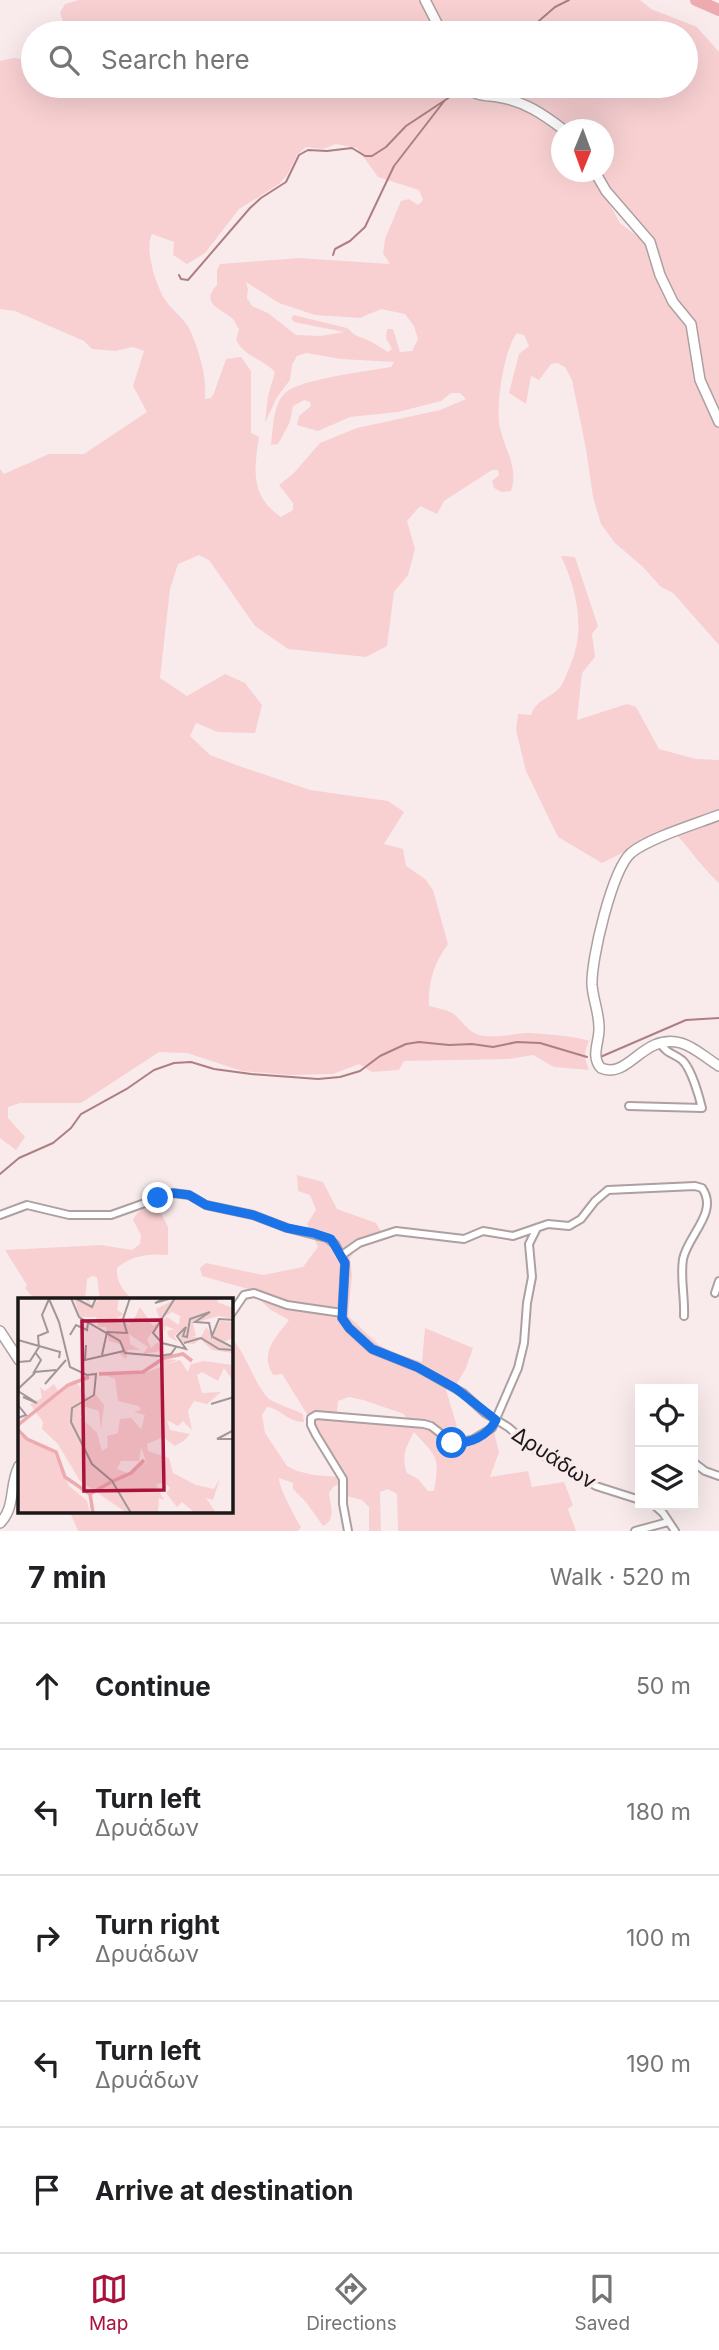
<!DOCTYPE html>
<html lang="en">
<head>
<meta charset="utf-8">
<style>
  :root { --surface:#fff; --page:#f2f2f2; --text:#202124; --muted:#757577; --line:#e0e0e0; --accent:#a9133b }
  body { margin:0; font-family:Inter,sans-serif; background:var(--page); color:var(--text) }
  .controls { position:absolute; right:21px; bottom:21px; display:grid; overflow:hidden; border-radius:0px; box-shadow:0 7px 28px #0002 }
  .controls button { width:63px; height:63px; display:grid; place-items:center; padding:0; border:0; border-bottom:2px solid var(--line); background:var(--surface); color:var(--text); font:35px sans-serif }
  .compass { position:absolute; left:551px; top:119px; width:63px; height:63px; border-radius:50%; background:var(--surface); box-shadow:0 7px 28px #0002; rotate:181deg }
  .stop { position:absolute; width:21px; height:21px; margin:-16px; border:5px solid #1a73e8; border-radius:50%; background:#fff }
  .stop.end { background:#1a73e8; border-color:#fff; box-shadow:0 2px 7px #0008 }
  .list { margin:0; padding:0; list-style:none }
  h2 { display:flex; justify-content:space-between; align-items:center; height:91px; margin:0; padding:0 28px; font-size:30px }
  h2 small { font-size:23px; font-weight:400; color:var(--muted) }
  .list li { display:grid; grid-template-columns:46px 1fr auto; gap:21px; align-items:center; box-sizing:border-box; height:126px; padding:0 28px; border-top:2px solid var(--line) }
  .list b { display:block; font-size:26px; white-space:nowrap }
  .list p { margin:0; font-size:23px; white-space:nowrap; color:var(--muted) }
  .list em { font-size:23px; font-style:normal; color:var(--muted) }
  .icon { flex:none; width:38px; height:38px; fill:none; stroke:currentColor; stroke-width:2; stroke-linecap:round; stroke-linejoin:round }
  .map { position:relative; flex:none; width:719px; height:1531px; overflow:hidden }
  .search { position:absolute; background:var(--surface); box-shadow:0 7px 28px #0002; left:21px; right:21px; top:21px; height:77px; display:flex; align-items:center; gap:18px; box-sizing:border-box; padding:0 24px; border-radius:38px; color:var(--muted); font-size:26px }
  .sheet { height:721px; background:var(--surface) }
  nav { display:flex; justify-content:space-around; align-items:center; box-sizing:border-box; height:98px; border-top:2px solid var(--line); background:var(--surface); font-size:19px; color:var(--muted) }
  nav a { display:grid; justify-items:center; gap:4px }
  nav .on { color:var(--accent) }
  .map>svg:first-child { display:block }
  .green { fill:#f8d0d2; fill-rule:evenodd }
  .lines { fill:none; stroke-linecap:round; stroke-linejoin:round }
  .stream { stroke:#ae7e82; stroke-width:2 }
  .river { stroke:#edaaaf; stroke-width:12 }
  .street-casing { stroke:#ada0a1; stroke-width:10 }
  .secondary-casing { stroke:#ada0a1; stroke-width:12 }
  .street { stroke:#fff; stroke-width:6 }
  .secondary { stroke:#fff; stroke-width:9 }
  .route { stroke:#1a73e8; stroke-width:9 }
  .labels { text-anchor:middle; stroke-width:7; stroke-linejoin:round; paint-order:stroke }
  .street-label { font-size:21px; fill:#1c1818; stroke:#f9ebec }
  .inset-river { fill:none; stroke:#edaaaf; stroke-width:3.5 }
  .inset-road { fill:none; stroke:#a19797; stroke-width:2 }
  .view { fill:#a9133b; fill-opacity:0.15; stroke:#a9133b; stroke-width:3.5 }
  .inset-edge { fill:none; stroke:#1c1818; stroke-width:3.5 }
</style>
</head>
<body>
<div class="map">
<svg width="719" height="1531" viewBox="0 0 719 1531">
  <rect width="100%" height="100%" fill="#f9ebec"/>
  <!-- green -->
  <path class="green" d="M79,0h561l11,9 46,18 22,25v593l-46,-52 -12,-6 -18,-20 -28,-24 -14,-19 -8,-27 -7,-48 -14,-69 -7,-13 -8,-4 -6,1 -12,16 -8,-4 -5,28 -17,-11 10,-39 10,-8 -5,-11 -7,-2c-13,16 -22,74 -17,95 5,22 19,40 11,63l-9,1 -8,-4 -2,-7 7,-6 -1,-5h-6l-48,31 -7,13 -17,-8 -13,15 8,28 -7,26 -14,17 -7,54 -21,11 -78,-8 -33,-23 -46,-66 -10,-5 -21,9 -8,25 -10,89 27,18 38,-22 20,9 17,22 -7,28 -37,-1 -22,-9 -6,13 20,19 29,11 71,24 78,11 16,11 -20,32 19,5 3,17 19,13 8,11 15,54c-14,19 -20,38 -19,62 7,2 21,4 26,9 11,10 14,19 30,21 15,2 30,-3 44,-3 17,1 46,3 60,8 -5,10 -5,18 0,29l-35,-3 -21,-12 -24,4 -105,2 -5,9 -27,2 -13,-8 -26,10 -44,1 -47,-4 -55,-18 -28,-1 -78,51h-61l-12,4v11l17,19 -9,13 -16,-12v-669l4,5 45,-20h35l63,-42 -14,-26 11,-35 -11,-4 -18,4 -23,-2 -8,-8 -69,-30 -15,-2v-248l14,-3 19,2v26h653v-53h-619l-7,-20 5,-9zM463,86l55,11 51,32 35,1v42h-4l9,18 44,49 -4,9 -8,-9 -21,-16 -28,-51h-30l-1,-40c-16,-11 -34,-25 -53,-31 -16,-4 -35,-1 -45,-15zM336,144l21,4 21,29 41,13 4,10 -5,5 -9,-6 -8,2 -16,38 -2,14 7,11 -91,-6 -79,6 -3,6v15c-18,19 5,24 16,34 1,1 5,9 6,10l-3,11c9,17 25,18 39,32l-7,24 -3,27 12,-26 13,-17 2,-15 5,-9 9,-3 35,6 53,3 -3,5c-23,4 -91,12 -106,26 -12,11 -12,36 -14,52l7,-1 12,-22 3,-16 11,-6 6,2 1,4 -12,10 -2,9 21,6 32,-14 48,-5 43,-11 10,-8h9l6,6 -26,11 -83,18 -37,15 -27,31 -14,11 14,18v7l-12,7c-31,-21 -27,-47 -22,-80l-8,-4v-62l-10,-14 -15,2 -12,34 -3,5 -6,1c2,-23 -6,-48 -15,-69 -5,-11 -17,-19 -24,-29 -10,-14 -22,-53 -14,-67l22,8 -1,13 14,9 18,-11 34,-44 40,-25 8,-9 10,-20 9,-8 17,2zM246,282l33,21 36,12 45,3 21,-9 24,5 9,12 4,13 -6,12 -12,1 -7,-23h-6l-1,9 6,11 -4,3 -18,-11 -15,-6 -8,-7 -53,-13 -3,3 3,4 50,10 -24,4 -24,-1 -28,-22 -16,-7 -5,-8 1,-9z
    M561,556l14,1 23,69 -6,8 3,23 -13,16 -5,47 50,-16 9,3 23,42 37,10 23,1v123c-18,-16 -30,-36 -47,-53l-32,10 -14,11 -24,12 -44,-26 -32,-66 -10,-41 2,-16 13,1c7,-18 20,-16 30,-29 4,-6 6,-14 9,-20 16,-36 7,-76 -9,-110z
    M297,1175l26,7 14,27 39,14 6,10 -6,7 -22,12 -4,6 2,17 -4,41 31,29 13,7 30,10 3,-34 48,20 -7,20 -10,17 -11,1 17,58 32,-12 5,20 -9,25 38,-6 4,16 32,-5 9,23 -5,4 8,22h-178l-1,-37 -9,-5 -8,3 1,39h-12v-24l-7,-7 -15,-4c-2,-29 -26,-47 -33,-75l4,-3 90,4 -4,-8 -41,-14 -14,-3 -11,4 -1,11 -30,2 -25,-40 -9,1c-14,-23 3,-38 16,-55l-18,-10 -23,-21 -46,-13 -2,-8 6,-5 57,12 40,-8 15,-20 -11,-23 9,-14 -6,-15 -12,-4zM414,1432c23,26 26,23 20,59h-6l-10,-12 -11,-6c-6,-17 -1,-26 7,-41z
    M157,1205l11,22v28c-18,-2 -38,1 -51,13 -1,14 6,23 16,32h-33l-3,-23 -5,-1 -5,3 -2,21h-50l-10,-12 2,-3 -22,-35 96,-5 31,5 8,-6 1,-9 -8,-15c6,-12 12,-14 24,-15z
    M231,1338c14,12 23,46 37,60 6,5 27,12 35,16l1,8c-17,0 -24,-14 -37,-15l-5,8 3,18 22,33 10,5 17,4 25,2 3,6 -8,3 -5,7c1,12 8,27 -6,33l-17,-24 -13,-13v-6l-14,-5c0,10 16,39 22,49l-3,4h-220l-8,-19h161z"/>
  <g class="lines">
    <!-- stream -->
    <path class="stream" d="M525,33l30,-26 14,-7
      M333,255l2,-6 15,-8 15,-14 29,-61 51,-66
      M179,275l2,4 7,1 62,-72 11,-10 25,-16 13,-27 9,-5 19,1 25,-3 13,8h7l14,-9 20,-21 56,-37
      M598,1058l88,-38 33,-2
      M0,1174l19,-16 34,-15 18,-15 10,-14 47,-26 26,-18 20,-7 17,-1 23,7 37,5 67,5 22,-2 20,-6 20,-15 26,-12 13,-2 30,3 23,-1 21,3 24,-5 23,1 47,14"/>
    <!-- river -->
    <path class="river" d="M696,0l23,10"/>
    <!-- street casing -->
    <g class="street-casing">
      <path id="street" d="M629,1106l73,2c-3,-12 -11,-40 -20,-48 -9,-7 -15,-6 -22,-17
        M0,1215l27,-10 42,10h42l62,-22 16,2 17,10 47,10 34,13 40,10 8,6 10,19 -3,55 7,10 23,21 45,18 46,26 22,20 23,14 31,26 57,33 44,14
        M342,1255l17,-12 37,-12 68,8 19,-8 30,5 35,-12 21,2 12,-7 14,-18 13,-11 87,-4 7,2c17,24 -14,47 -19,71 -3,19 2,38 1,57
        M715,1293l4,-12
        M231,1314l13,-19 10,-2 33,12 55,8
        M693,1462l12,9 14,5
        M654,1505l9,8 12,18
        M348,1531l-5,-27v-25l-27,-44 -5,-10v-7l5,-3 108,9 7,2 22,17 19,-3 20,-12 26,-60 6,-25 3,-40 5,-26 -3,-33 8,-16
        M635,1531l33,-9"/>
    </g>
    <!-- secondary casing -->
    <g class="secondary-casing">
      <path id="secondary" d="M425,0l17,33
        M467,86c8,11 19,9 31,11 26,4 45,17 66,33
        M595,172l11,19 44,51 10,33 13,27 18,22 9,56 19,42
        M719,815c-23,9 -70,23 -88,38 -19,17 -40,106 -39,132 1,14 7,28 7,42 1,14 -9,29 2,41 28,12 41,-35 80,-25 14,4 26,16 38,23
        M0,1331l19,29
        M0,1523c16,-16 9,-38 19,-57"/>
    </g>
    <!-- street -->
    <use href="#street" class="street"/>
    <!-- secondary -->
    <use href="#secondary" class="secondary"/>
  </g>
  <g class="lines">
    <!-- route -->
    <path class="route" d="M158,1198l15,-5 16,2 17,10 47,10 34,13 26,5 18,6 14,24 -3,55 7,10 23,21 45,18 38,21 41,32c-8,16 -26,24 -44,23"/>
  </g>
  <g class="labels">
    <!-- street labels -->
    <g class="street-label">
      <text transform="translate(554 1458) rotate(33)" y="7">Δρυάδων</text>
    </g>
  </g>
  <!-- overview -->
  <g transform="translate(18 1298)">
    <rect width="215" height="215" fill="#f9ebec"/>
    <path d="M56,0l15,5 -6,-5h5l4,9 6,-7 21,-2 -2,12 7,4 -7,4 1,7 2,-8 1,7 4,-3 5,5 -2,-5 6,-2 6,-12 13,19 7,-4 -13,17 4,9 7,-6 3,9 -18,3 5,-7 -19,-13 1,10 10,6h-12l-2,9 -6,-5 3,-9 -14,-4 -3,-14h-7l-3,-10h-16zM159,0h42l-2,4 16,6v11l-14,-3 -26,7 3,13 -5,1h10l5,-10 7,9 7,-15 13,1v16l-12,5 12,6v4l-21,-3 -12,-11 -6,5 -11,-1 -6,-10 -3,3 4,6 -9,-5 -2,-6 7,-2 -9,-3v6l-4,-11 6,-4 12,8 1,-9 -8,-4 -12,7 -4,-10zM146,61l13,1 -12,5 15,-5 8,12 3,-8 13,-3 29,4v16l-9,-13 -6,13 -16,-9 -5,3 5,18 19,-1 -14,12 -13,-3 -6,10 4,19 -9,-9 -5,5 -11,-6 3,10 20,4 -5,6 -10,6 -12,-9 -16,7 1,7 21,7 4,15 23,12 18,4 6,-11 -7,22 -7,-2 10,15h-21l-13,-11 -5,5 -11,-14 4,-5 -5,-5 -9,1 8,16 -5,-2 -1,15h-31l-47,-32 -22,-37 -16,-15 1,-7 -13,-18 12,-6 -2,-11 5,4 9,-7 4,7 17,-11 13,19 8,-4 8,10 -3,24 -2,-18 -13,-4 -8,3h6l-4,7 17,16 5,18 6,-4 -1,-11 11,-3 2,-14 11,-1 10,11 4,-14 -11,-3 7,-2 -2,-4 -21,-5 -3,-22 -18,-7 48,1 16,-6zM123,149l6,17 -4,-3 -13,13 -13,-5 4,-8h18zM0,137l34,14 17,37 18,15 3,12h-72z" fill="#f8d0d2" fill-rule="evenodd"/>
    <path class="inset-river" d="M81,76l44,-2 21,-14 19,-4 9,7M0,127l50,-40 21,-8M0,132l9,9 29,13 9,25 25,17 3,19M95,183l18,-8 13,-13M72,196l21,-12"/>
    <path class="inset-road" d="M53,0l8,19 41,24 5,12 34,3 12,-2 5,-7M57,0l17,9 4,-9M146,0l-9,5 17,-5M157,0l-22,35 9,10 24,6 -9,-13 9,-9 -3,9 4,1 3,-18 20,-7 -15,10 14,1 3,13 7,-17 15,1M41,24l11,45 17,8 9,-1 -2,21 -22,13 -1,14 21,42 20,17 19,32M52,37l6,-10 11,5 1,-7M195,39l21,11M0,42l42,12 -1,6M166,45l17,-5 18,11 15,1M68,47l-1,15 39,-9M17,54l6,8 -7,12 22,-2M84,57l5,-23 20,1 -4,-14 7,-21M0,64l12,-1 9,-14 -1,-11 10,-4 -6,-17 7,-16 10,23M0,65v24M27,86l21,-24M0,91l17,-16M0,93l19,12 -14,-6M193,106l23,-7M0,107l8,10 -8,3M216,132l-17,9h17"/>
    <path class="view" d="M143,22l3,170 -80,1 -2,-170z"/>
    <rect width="215" height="215" class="inset-edge"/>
  </g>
</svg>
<div class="controls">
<button><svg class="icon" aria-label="locate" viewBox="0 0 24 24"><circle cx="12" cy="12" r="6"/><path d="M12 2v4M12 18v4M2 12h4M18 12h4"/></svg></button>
<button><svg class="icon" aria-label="layers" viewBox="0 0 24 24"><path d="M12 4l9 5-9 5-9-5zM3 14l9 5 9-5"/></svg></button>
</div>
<svg class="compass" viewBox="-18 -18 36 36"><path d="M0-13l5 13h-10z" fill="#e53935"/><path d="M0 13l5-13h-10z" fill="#757577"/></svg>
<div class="stop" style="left:452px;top:1443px"></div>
<div class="stop end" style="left:158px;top:1198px"></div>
<div class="search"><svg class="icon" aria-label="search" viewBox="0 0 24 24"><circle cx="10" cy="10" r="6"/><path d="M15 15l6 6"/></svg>Search here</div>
</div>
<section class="sheet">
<h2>7 min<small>Walk · 520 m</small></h2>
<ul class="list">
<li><svg class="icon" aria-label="ahead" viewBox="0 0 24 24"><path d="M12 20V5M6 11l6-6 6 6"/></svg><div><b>Continue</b></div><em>50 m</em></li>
<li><svg class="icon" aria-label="left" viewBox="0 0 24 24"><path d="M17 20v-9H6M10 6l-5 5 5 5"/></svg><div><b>Turn left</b><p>Δρυάδων</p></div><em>180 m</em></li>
<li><svg class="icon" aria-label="right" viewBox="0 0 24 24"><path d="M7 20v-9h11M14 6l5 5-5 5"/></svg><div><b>Turn right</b><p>Δρυάδων</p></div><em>100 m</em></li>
<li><svg class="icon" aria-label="left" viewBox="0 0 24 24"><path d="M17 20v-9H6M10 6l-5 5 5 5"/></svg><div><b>Turn left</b><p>Δρυάδων</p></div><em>190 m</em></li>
<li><svg class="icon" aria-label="arrive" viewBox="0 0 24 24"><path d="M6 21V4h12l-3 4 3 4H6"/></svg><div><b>Arrive at destination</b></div></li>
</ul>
</section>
<nav>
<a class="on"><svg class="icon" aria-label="map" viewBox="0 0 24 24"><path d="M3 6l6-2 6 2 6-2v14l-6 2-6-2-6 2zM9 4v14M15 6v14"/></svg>Map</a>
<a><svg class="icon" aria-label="directions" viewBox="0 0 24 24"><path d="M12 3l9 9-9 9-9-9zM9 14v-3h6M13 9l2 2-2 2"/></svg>Directions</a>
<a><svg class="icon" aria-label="saved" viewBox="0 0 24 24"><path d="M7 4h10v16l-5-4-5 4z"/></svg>Saved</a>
</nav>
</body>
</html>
